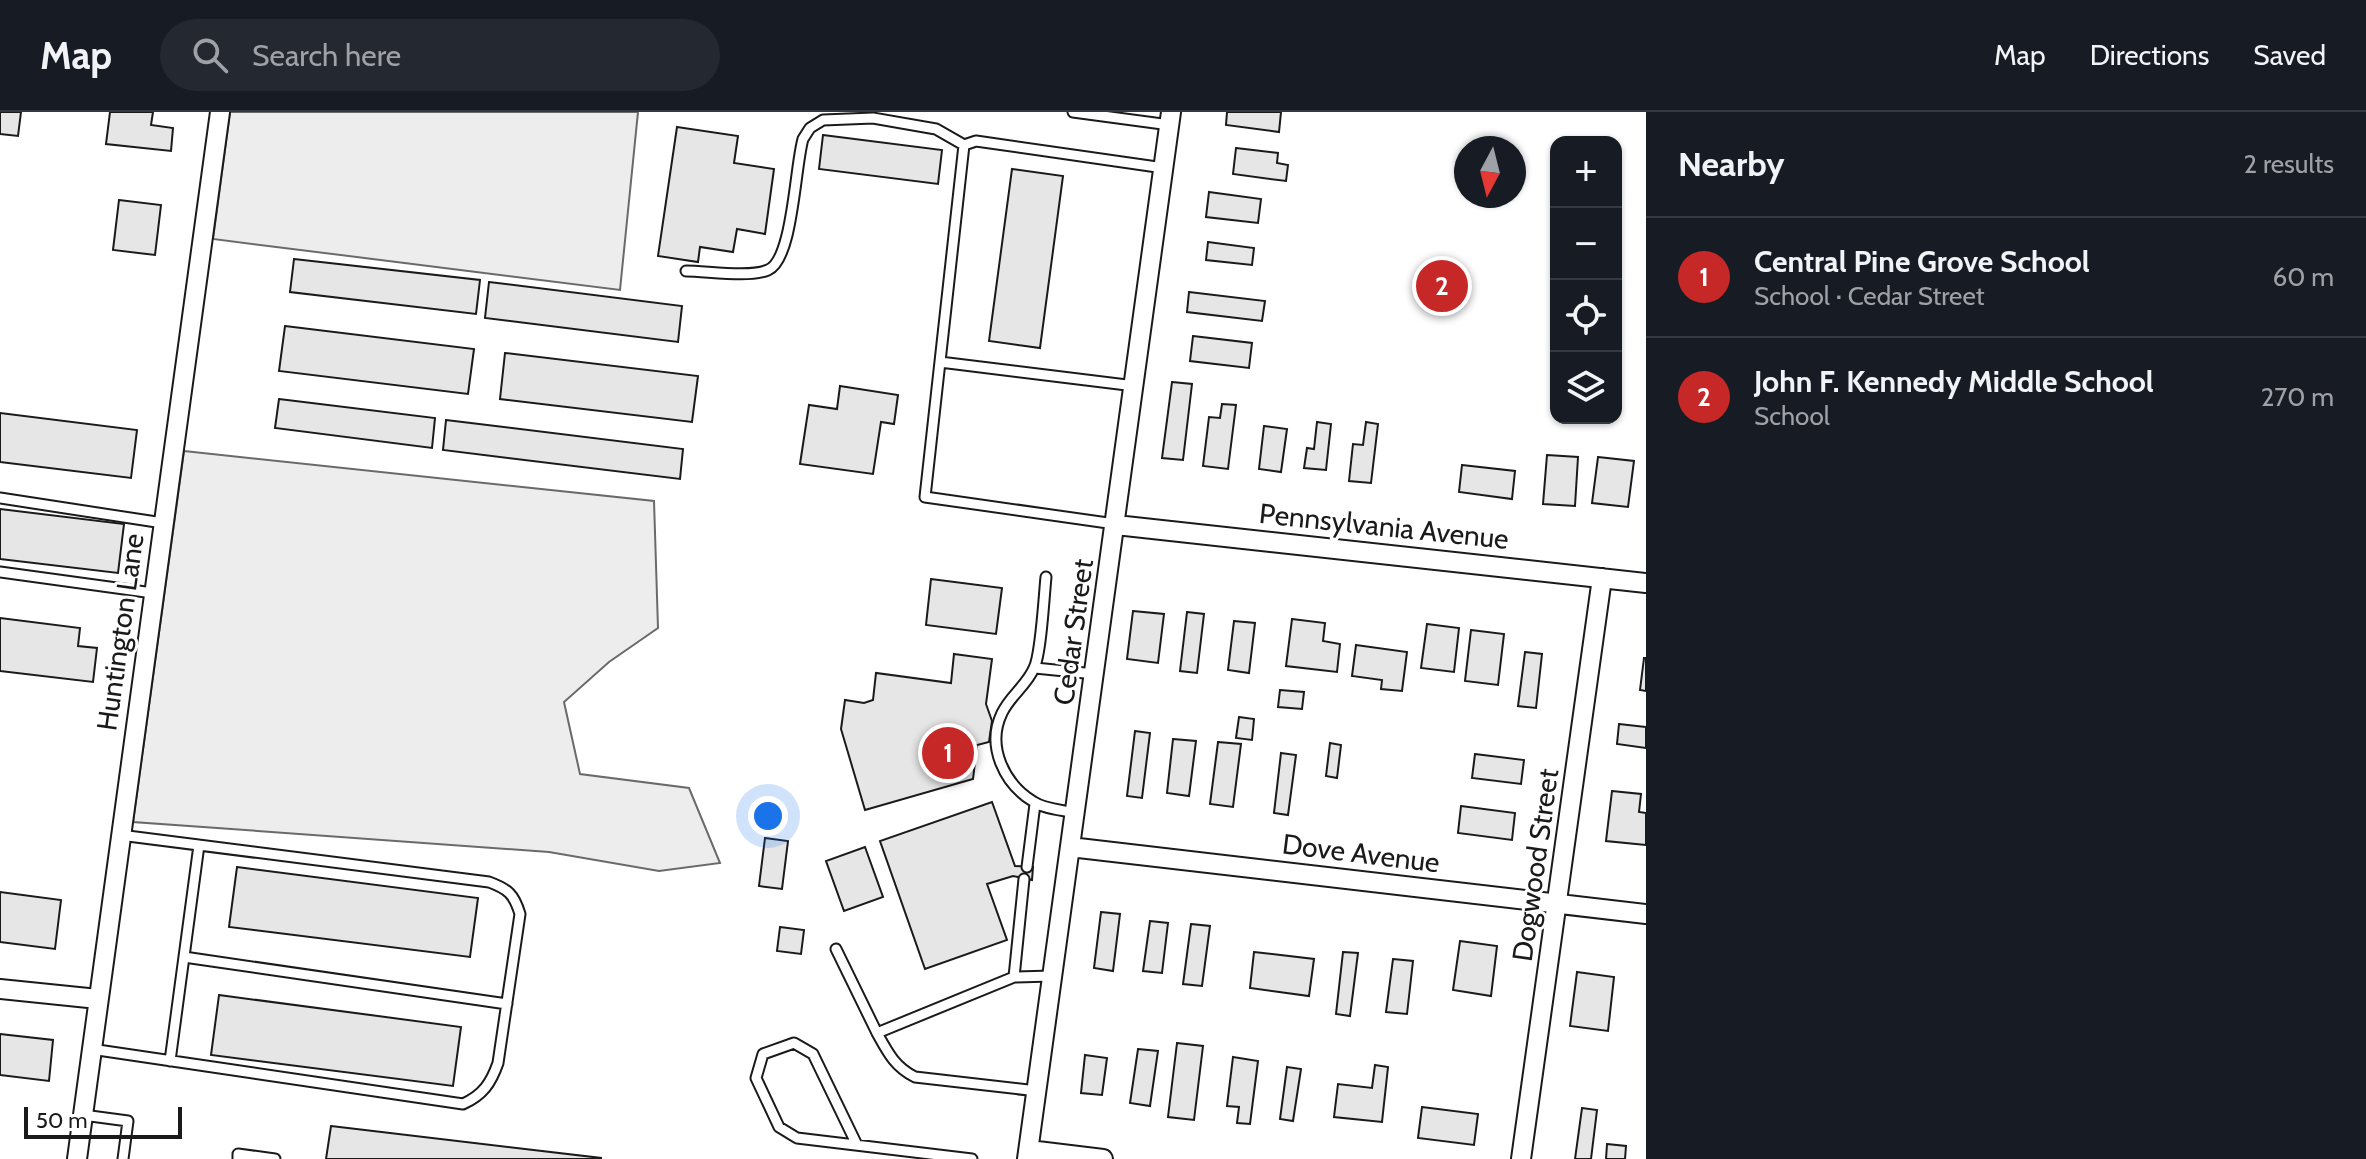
<!DOCTYPE html>
<html lang="en">
<head>
<meta charset="utf-8">
<style>
  :root { --surface:#171b24; --page:#242831; --text:#f1f3f6; --muted:#9ea1a6; --line:#363941; --accent:#c62828 }
  body { margin:0; font-family:Cabin,sans-serif; background:var(--page); color:var(--text) }
  .controls { position:absolute; right:24px; top:24px; display:grid; overflow:hidden; border-radius:16px; box-shadow:0 2px 6px #0004 }
  .controls button { width:72px; height:72px; display:grid; place-items:center; padding:0; border:0; border-bottom:2px solid var(--line); background:var(--surface); color:var(--text); font:40px sans-serif }
  .compass { position:absolute; left:1454px; top:24px; width:72px; height:72px; border-radius:50%; background:var(--surface); box-shadow:0 2px 6px #0004; rotate:187deg }
  .scale { position:absolute; left:24px; bottom:20px; width:158px; box-sizing:border-box; padding-left:8px; border:4px solid #1a1a1a; border-top:0; font-size:22px; line-height:28px; white-space:nowrap; color:#1a1a1a; -webkit-text-stroke:6px #fff; paint-order:stroke }
  .you { position:absolute; left:768px; top:704px; width:28px; height:28px; margin:-20px; border:6px solid #fff; border-radius:50%; background:#1a73e8; box-shadow:0 0 0 12px #1a73e833 }
  .badge { display:grid; place-items:center; width:52px; height:52px; border-radius:50%; background:var(--accent); color:#fff; font-size:26px; font-weight:700 }
  .pin { position:absolute; translate:-50% -50%; border:4px solid #fff; box-shadow:0 2px 8px #0006 }
  .list { margin:0; padding:0; list-style:none }
  h2 { display:flex; justify-content:space-between; align-items:center; height:104px; margin:0; padding:0 32px; font-size:34px }
  h2 small { font-size:26px; font-weight:400; color:var(--muted) }
  .list li { display:grid; grid-template-columns:52px 1fr auto; gap:24px; align-items:center; box-sizing:border-box; height:120px; padding:0 32px; border-top:2px solid var(--line) }
  .list b { display:block; font-size:30px; white-space:nowrap }
  .list p { margin:0; font-size:26px; white-space:nowrap; color:var(--muted) }
  .list em { font-size:26px; font-style:normal; color:var(--muted) }
  .icon { flex:none; width:44px; height:44px; fill:none; stroke:currentColor; stroke-width:2; stroke-linecap:round; stroke-linejoin:round }
  .map { position:relative; flex:none; width:1646px; height:1047px; overflow:hidden }
  header { display:flex; align-items:center; gap:48px; box-sizing:border-box; height:112px; padding:0 40px; background:var(--surface); border-bottom:2px solid var(--line) }
  header strong { font-size:38px }
  nav { display:flex; gap:44px; margin-inline-start:auto; font-size:28px }
  .search { width:560px; height:72px; background:var(--page); display:flex; align-items:center; gap:20px; box-sizing:border-box; padding:0 28px; border-radius:44px; color:var(--muted); font-size:30px }
  main { display:flex }
  aside { flex:1; background:var(--surface) }
  .map>svg:first-child { display:block }
  .built { fill:#ededed; stroke:#6a6a6a; stroke-width:2 }
  .building { fill:#e6e6e6; stroke:#1a1a1a; stroke-width:2 }
  .lines { fill:none; stroke-linecap:round; stroke-linejoin:round }
  .lane-casing { stroke:#1a1a1a; stroke-width:13 }
  .street-casing { stroke:#1a1a1a; stroke-width:22 }
  .lane { stroke:#fff; stroke-width:9 }
  .street { stroke:#fff; stroke-width:18 }
  .labels { text-anchor:middle; stroke-width:6; stroke-linejoin:round; paint-order:stroke }
  .street-label { font-size:28px; fill:#1a1a1a; stroke:#fff }
</style>
</head>
<body>
<header>
<strong>Map</strong>
<div class="search"><svg class="icon" aria-label="search" viewBox="0 0 24 24"><circle cx="10" cy="10" r="6"/><path d="M15 15l6 6"/></svg>Search here</div>
<nav><a>Map</a><a>Directions</a><a>Saved</a></nav>
</header>
<main>
<div class="map">
<svg width="1646" height="1047" viewBox="0 0 1646 1047">
  <rect width="100%" height="100%" fill="#fff"/>
  <!-- built -->
  <path class="built" d="M230,0h408l-18,178 -407,-51z
    M184,339l470,50 4,127 -49,34 -45,40 16,72 109,14 31,75 -61,8 -110,-19 -416,-30z"/>
  <!-- building -->
  <path class="building" d="M0,0h21l-3,24 -18,-2z
    M110,0h43l-2,13 22,3 -2,23 -65,-7z
    M1227,0h54l-2,20 -53,-7z
    M677,15l61,9 -4,27 40,6 -9,65 -28,-5 -4,23 -33,-5 -2,15 -40,-6z
    M823,23l119,15 -4,34 -119,-15z
    M1236,36l42,5 -1,10 11,2 -2,16 -53,-7z
    M1012,57l51,7 -23,172 -51,-7z
    M1209,80l52,7 -3,24 -52,-6z
    M119,88l42,5 -6,50 -42,-5z
    M1208,130l46,6 -2,17 -46,-5z
    M294,147l186,21 -4,34 -186,-22z
    M489,170l193,24 -4,36 -193,-24z
    M1189,180l76,9 -3,20 -75,-9z
    M285,214l189,23 -6,45 -189,-23z
    M1193,224l59,7 -3,25 -59,-7z
    M505,241l193,23 -6,46 -192,-23z
    M1172,270l20,2 -9,76 -21,-2z
    M840,274l58,9 -4,29 -13,-2 -8,52 -73,-10 9,-59 28,4z
    M279,287l156,19 -3,30 -157,-20z
    M1222,292l14,1 -8,64 -25,-3 6,-49 11,1z
    M0,301l137,17 -6,48 -131,-16z
    M446,308l237,29 -3,30 -237,-29z
    M1317,310l14,2 -5,46 -22,-2 3,-20 7,1z
    M1366,310l12,2 -7,59 -22,-2 4,-37 10,1z
    M1264,314l23,3 -6,43 -22,-3z
    M1547,343l31,2 -3,49 -32,-2z
    M1598,345l36,4 -6,46 -36,-4z
    M1462,353l53,6 -3,28 -53,-7z
    M0,397l124,15 -6,49 -118,-14z
    M931,467l71,9 -6,46 -70,-9z
    M1133,499l31,3 -6,49 -31,-4z
    M1187,500l17,2 -7,59 -17,-2z
    M0,506l80,10 -2,18 19,2 -4,34 -93,-11z
    M1292,507l33,4 -2,18 17,3 -3,28 -51,-6z
    M1234,509l21,2 -6,50 -21,-3z
    M1427,512l32,4 -5,44 -33,-4z
    M1471,518l33,4 -6,51 -33,-4z
    M1356,533l51,7 -5,39 -21,-2 1,-9 -30,-4z
    M1525,540l17,2 -6,54 -18,-2z
    M954,542l38,5 -6,45 6,17 -3,21 -12,3 -4,34 -108,31 -24,-81 4,-29 19,3 9,-3 3,-27 75,10z
    M1644,546h2v33l-6,-1z
    M1280,578l24,2 -2,17 -24,-2z
    M1239,605l15,2 -2,21 -16,-2z
    M1619,612l27,3v21l-29,-4z
    M1135,619l15,2 -8,65 -15,-2z
    M1173,627l23,2 -7,55 -22,-3z
    M1218,630l23,2 -8,63 -23,-3z
    M1330,631l11,2 -4,33 -11,-2z
    M1281,641l15,2 -8,60 -14,-2z
    M1475,642l49,6 -3,24 -49,-6z
    M1612,679l29,3 -2,18 7,1v32l-40,-4z
    M992,690l23,64 18,1 -1,13 -19,-4 -26,8 20,56 -82,29 -45,-128z
    M1461,694l54,7 -3,27 -54,-7z
    M765,726l23,3 -6,48 -23,-3z
    M865,735l18,50 -39,14 -18,-50z
    M237,755l241,31 -8,59 -241,-30z
    M0,780l61,8 -6,49 -55,-7z
    M1101,800l19,2 -7,57 -19,-3z
    M1150,809l18,2 -6,50 -19,-2z
    M1191,812l19,2 -8,60 -19,-2z
    M780,815l24,3 -3,24 -24,-3z
    M1460,829l37,5 -6,50 -38,-6z
    M1254,840l60,7 -5,37 -59,-8z
    M1343,840l15,1 -8,63 -14,-2z
    M1393,847l20,2 -6,53 -21,-2z
    M1577,860l37,5 -6,54 -38,-5z
    M219,883l242,32 -8,59 -242,-31z
    M0,922l53,6 -4,41 -49,-6z
    M1177,931l26,3 -9,74 -26,-3z
    M1138,937l20,2 -8,55 -20,-3z
    M1085,943l22,3 -5,37 -21,-2z
    M1233,945l25,4 -8,63 -13,-1 2,-16 -12,-1z
    M1375,953l13,2 -6,55 -48,-5 4,-33 34,4z
    M1287,955l14,2 -8,52 -13,-2z
    M1422,995l56,7 -4,31 -56,-7z
    M1582,996l15,2 -6,49h-16z
    M331,1014l270,32v1h-275z
    M1607,1032l19,2 -1,13h-19z"/>
  <g class="lines">
    <!-- lane casing -->
    <g class="lane-casing">
      <path id="lane" d="M1073,0l97,13
        M686,159c21,0 63,7 82,-1 25,-10 27,-104 35,-131l7,-11 13,-8 50,-2 63,11 28,16
        M940,250l195,24
        M0,386l163,25
        M1115,412l-190,-27 39,-352 12,-4 188,27
        M0,460l153,21
        M1046,465c-2,19 -5,78 -12,91 -7,17 -24,28 -32,45 -16,33 2,71 32,89 10,7 29,8 41,11
        M1035,556l60,6
        M1027,755l8,-63
        M836,837l41,84
        M184,845l323,47
        M1014,865l10,-98
        M91,937l372,55c20,-9 28,-21 35,-41l22,-149c-6,-20 -12,-25 -31,-32l-369,-47
        M170,949l29,-216
        M1037,979l-122,-14c-20,-10 -27,-24 -38,-44l137,-56 38,-1
        M83,1003l45,6 -5,38
        M857,1033l-44,-91 -19,-11 -31,11 -7,24 23,49 18,11 175,21
        M238,1047v-5l37,5"/>
    </g>
    <!-- street casing -->
    <g class="street-casing">
      <path id="street" d="M1116,413l530,58
        M1070,735l576,67
        M0,877l98,10
        M1029,1038l74,9
        M77,1047l143,-1047
        M1027,1047l144,-1047
        M1521,1047l81,-581"/>
    </g>
    <!-- lane -->
    <use href="#lane" class="lane"/>
    <!-- street -->
    <use href="#street" class="street"/>
  </g>
  <g class="labels">
    <!-- street labels -->
    <g class="street-label">
      <text transform="translate(1384 414) rotate(6)" y="10">Pennsylvania Avenue</text>
      <text transform="translate(120 520) rotate(-82)" y="10">Huntington Lane</text>
      <text transform="translate(1073 520) rotate(-82)" y="10">Cedar Street</text>
      <text transform="translate(1361 741) rotate(7)" y="10">Dove Avenue</text>
      <text transform="translate(1535 753) rotate(-82)" y="10">Dogwood Street</text>
    </g>
  </g>
</svg>
<div class="controls">
<button>+</button>
<button>−</button>
<button><svg class="icon" aria-label="locate" viewBox="0 0 24 24"><circle cx="12" cy="12" r="6"/><path d="M12 2v4M12 18v4M2 12h4M18 12h4"/></svg></button>
<button><svg class="icon" aria-label="layers" viewBox="0 0 24 24"><path d="M12 4l9 5-9 5-9-5zM3 14l9 5 9-5"/></svg></button>
</div>
<svg class="compass" viewBox="-18 -18 36 36"><path d="M0-13l5 13h-10z" fill="#e53935"/><path d="M0 13l5-13h-10z" fill="#9ea1a6"/></svg>
<div class="scale">50 m</div>
<div class="you"></div>
<div class="pin badge" style="left:948px;top:641px">1</div>
<div class="pin badge" style="left:1442px;top:174px">2</div>
</div>
<aside>
<h2>Nearby<small>2 results</small></h2>
<ul class="list">
<li><span class="badge">1</span><div><b>Central Pine Grove School</b><p>School · Cedar Street</p></div><em>60 m</em></li>
<li><span class="badge">2</span><div><b>John F. Kennedy Middle School</b><p>School</p></div><em>270 m</em></li>
</ul>
</aside>
</main>
</body>
</html>
